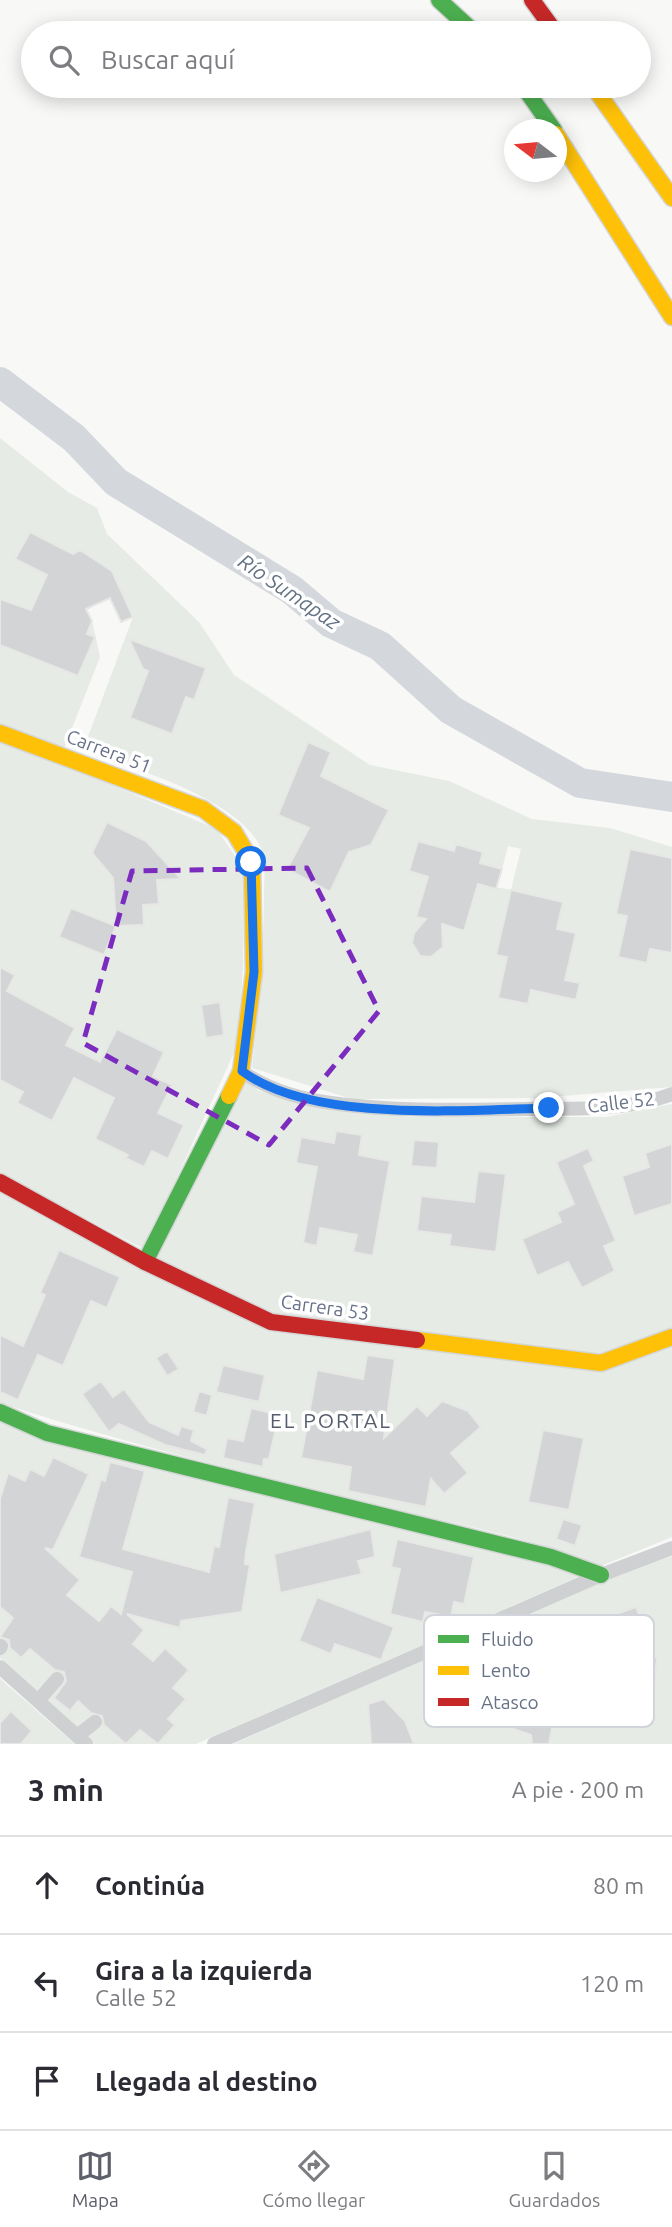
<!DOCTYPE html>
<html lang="es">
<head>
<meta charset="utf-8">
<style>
  :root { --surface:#fff; --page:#f7f7f7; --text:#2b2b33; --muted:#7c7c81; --line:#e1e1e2; --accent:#5d606a }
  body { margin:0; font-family:Ubuntu,sans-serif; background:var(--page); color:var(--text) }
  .compass { position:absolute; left:504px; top:119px; width:63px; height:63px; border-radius:50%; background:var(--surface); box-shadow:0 4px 18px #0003; rotate:286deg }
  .stop { position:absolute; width:21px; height:21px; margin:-16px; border:5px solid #1a73e8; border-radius:50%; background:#fff }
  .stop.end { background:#1a73e8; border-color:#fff; box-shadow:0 2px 7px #0008 }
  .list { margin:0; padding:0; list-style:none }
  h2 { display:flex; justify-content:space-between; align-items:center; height:91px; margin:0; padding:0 28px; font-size:30px }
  h2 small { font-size:23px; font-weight:400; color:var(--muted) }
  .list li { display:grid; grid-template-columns:46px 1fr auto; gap:21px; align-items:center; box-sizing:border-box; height:98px; padding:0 28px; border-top:2px solid var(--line) }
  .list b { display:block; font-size:26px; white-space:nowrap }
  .list p { margin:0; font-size:23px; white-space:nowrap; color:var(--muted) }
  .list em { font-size:23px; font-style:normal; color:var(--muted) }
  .icon { flex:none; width:38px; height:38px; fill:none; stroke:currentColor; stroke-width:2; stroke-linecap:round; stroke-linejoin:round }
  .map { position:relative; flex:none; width:672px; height:1744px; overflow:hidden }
  .search { position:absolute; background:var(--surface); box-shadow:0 4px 18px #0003; left:21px; right:21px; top:21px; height:77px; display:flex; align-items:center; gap:18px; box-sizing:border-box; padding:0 24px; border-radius:38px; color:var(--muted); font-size:26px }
  .sheet { height:385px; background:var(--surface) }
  nav { display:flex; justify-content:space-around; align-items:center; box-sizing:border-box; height:98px; border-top:2px solid var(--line); background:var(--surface); font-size:19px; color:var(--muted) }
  nav a { display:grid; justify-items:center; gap:4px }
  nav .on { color:var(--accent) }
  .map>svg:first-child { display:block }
  .green { fill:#e6ebe5; fill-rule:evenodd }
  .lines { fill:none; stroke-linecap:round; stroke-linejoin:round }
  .river { stroke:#d4d8dc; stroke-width:30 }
  .building { fill:#d3d4d5; stroke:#e7e7e6; stroke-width:2 }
  .fast-casing { stroke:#d4d6d6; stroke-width:19 }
  .slow-casing { stroke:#d4d6d6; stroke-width:19 }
  .jam-casing { stroke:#d4d6d6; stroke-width:19 }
  .street { stroke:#cfd0d2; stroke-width:14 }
  .fast { stroke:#4caf50; stroke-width:16 }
  .slow { stroke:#ffc107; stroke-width:16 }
  .jam { stroke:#c62828; stroke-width:16 }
  .route { stroke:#1a73e8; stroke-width:9 }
  .marked { fill:none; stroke:#7b2cbf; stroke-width:5; stroke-dasharray:14 9; stroke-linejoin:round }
  .labels { text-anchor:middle; stroke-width:7; stroke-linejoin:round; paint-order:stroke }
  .street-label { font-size:19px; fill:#677287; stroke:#fff }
  .water-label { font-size:21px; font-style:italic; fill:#637383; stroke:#fff }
  .neighbourhood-label { font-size:21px; letter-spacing:2px; fill:#555d6c; stroke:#fff }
  .key { fill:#fff; stroke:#d1d5db; stroke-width:2 }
  .key-label { font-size:19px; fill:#677287 }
</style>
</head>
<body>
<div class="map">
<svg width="672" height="1744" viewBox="0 0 672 1744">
  <rect width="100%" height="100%" fill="#f8f8f7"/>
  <!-- green -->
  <path class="green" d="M0,438l68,54 29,16 10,26 92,88 35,53 136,90 79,16 83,38 78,9 62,19v11l-42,-9 -14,65 11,2 -9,41 29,6 3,-14 22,5v133l-134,11 -186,1 -100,-31c6,-59 12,-117 12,-176 0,-11 2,-27 -1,-38 -15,-53 -133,-87 -180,-104l50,-133 -21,-46 -32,-21 -31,19 -36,81 65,26 16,-39 -7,-3 5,-13 8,36 -39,99 -61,-25zM30,532l26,13 -40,14zM419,841l35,10 3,-7 26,7 -3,12 22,6 6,-23 13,3 -10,41 -33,-6 -14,47 -48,-14 12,-40 -19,-6zM511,890l51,12 -5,27 18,4 -10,47 14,3 -48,7 -4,14 -28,-6 8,-41 -11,-3z
    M0,743l71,25 146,61 27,41 -1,96 -5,78 -94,205 -144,-76z
    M244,1078l15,13 71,19 84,7h193l65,-13v224l-81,29 -325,-43 -112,-54z
    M0,1191l272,138 328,40 72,-29v197l-71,29c-80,-32 -159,-44 -242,-65 -120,-30 -241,-60 -359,-98z
    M0,1421l553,142 25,14 -382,167h-102l-94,-86z
    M672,1556v188h-439l364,-161z
    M0,1678l5,5 70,61h-75z"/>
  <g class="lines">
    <!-- river -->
    <path class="river" d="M0,382l74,56 42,44 176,108 39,33 49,23 71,64 129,73 92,14"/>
  </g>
  <!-- building -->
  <path class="building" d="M30,532l43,22 7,-4 32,21 21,46 -12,5 -11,-24 -24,11 6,12 -5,13 8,3 -17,39 -78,-31v-46l31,11 16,-35 -32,-16z
    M129,639l77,29 -12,32 -8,-3 -14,37 -42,-16 18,-47 -5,-2z
    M308,742l23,10 -10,24 68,34 -18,35 -22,7 -19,40 -43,-23 22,-41 -31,-13z
    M107,822l39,19 35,38 -24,1 2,24 -16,1 1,20 -28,1 -3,-48 -21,-25z
    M418,841l36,10 2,-7 27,8 -3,11 22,6 -6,20 -18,-5 -14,47 -22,-7 1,23 -12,10 -11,-1 -8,-13 2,-10 12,-14 -10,-2 12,-40 -19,-6z
    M630,849l42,9v95l-22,-4 -3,14 -29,-6 9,-41 -11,-2z
    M511,890l52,12 -6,27 19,4 -11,47 15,3 -4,17 -45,-10 -3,14 -30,-6 9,-41 -11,-2z
    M71,908l45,18 -12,29 -45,-18z
    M0,967l15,8 -8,16 68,37 -9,17 34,17 17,-33 47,23 -11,24 19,9 -14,28 26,12 -16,34 -16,-8 -8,16 -19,-9 3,-3 -33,-16 19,-41 -40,-20 -22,43 -35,-18 6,-11 -23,-12z
    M220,1002l4,33 -18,3 -5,-33z
    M336,1131l26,4 -3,20 31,6 -17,95 -20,-4 4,-17 -37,-7 -3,18 -14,-3 14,-76 -21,-4 5,-26 33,6z
    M414,1140l25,2 -2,26 -26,-2z
    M672,1144v60l-38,12 -12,-40 27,-9 -4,-14z
    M588,1148l6,13 -10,5 32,75 -12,5 11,25 -33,17 -14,-26 -31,14 -15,-37 39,-17 -4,-10 17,-8 -18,-42z
    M478,1171l28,3 -10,78 -47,-6 2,-11 -34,-4 4,-35 53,6z
    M59,1250l61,27 -13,31 -16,-7 -28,65 -25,-11 -20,45 -18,-8v-57l23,11 22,-51 -5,-2z
    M167,1351l12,18 -12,7 -11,-18z
    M367,1355l28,4 -11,79 33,-32 10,10 15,-15 26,10 13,16 -30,26 17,20 -24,21 -13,-15 -5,28 -78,-16 3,-24 -50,-9 16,-88 46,9z
    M223,1365l42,10 -6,27 -43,-10z
    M101,1381l12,16 11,-8 25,33 29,13 3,-9 13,4 -3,11 16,8 -2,6 -40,-10 -46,-21 -10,8 -27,-38z
    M199,1391l13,4 -5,21 -14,-4z
    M251,1408l28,7 -10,44h-5l-1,8 -40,-9 4,-20 16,3z
    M543,1430l41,8 -15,72 -41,-8z
    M53,1457l36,17 -36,76 -8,-2 35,32 -13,15 32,26 12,-15 10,8 11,-42 -53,-15 22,-78 4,2 5,-19 35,9 -22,78 86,23 5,-26 5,1 9,-50 27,6 -9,49 -1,12 5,1 -8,47 -61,9 -1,7 -53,-14 17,16 -11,14 20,17 12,-13 24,22 -16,18 13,11 -18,20 7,6 -17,19 -18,-14 -14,14 -22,-19 -2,-9 -11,-3 -13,-12 -8,10 -16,-13 12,-17 -2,-9 -9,-2 -25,-21 -9,9 -11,-10 -1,-8 -9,-3 13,-19 -13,-11v-108l8,-26 17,8 5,-12 14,7z
    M563,1519l19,6 -7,21 -19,-7z
    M371,1529l4,28 -17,4 4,13 -82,19 -6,-39z
    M397,1539l77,18 -10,47 -10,-2 -3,15 -26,-5 -2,10 -33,-8 10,-45 -9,-2z
    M317,1597l77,30 -13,33 -46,-16 -4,10 -32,-13z
    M636,1607l13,34 -2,16 10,1 -5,46 -34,-3 6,-59 -14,6 -10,-28z
    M489,1635l7,17 9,-4 5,13 9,-4 9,24 7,-3 18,45 -4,21h-17l-1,-9 -36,-13 -31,-76z
    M384,1699l21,22 9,23h-43l-3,-40z
    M11,1711l21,20 -11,13h-21v-21z"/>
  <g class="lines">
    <!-- fast casing -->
    <g class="fast-casing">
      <path id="fast" d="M439,0l36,33
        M523,86l31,44
        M145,1262l84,-166
        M0,1412l47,21 504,124 50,18"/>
    </g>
    <!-- slow casing -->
    <g class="slow-casing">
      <path id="slow" d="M593,86l79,112
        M556,134l116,183
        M0,733l203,76 31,23 18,30 2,110 -13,99 -12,25
        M417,1340l184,23 71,-26"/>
    </g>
    <!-- jam casing -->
    <g class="jam-casing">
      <path id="jam" d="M532,0l24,33
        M0,1182l145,80 126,60 146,18"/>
    </g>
    <!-- street -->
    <path class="street" d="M241,1071c26,18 59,28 90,32 64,9 128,7 193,6 48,-1 102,3 148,-15
      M0,1648l1,-2
      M0,1667l86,77
      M38,1701l19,-22
      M77,1736l18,-14
      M214,1744l387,-169 71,-27"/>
    <!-- fast -->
    <use href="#fast" class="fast"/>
    <!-- slow -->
    <use href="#slow" class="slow"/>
    <!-- jam -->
    <use href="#jam" class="jam"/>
  </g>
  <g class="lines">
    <!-- route -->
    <path class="route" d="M251,862l3,110 -12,99c69,52 222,39 307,37"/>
  </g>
  <!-- marked area -->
  <path class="marked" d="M307,868l72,143 -110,134 -186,-102 49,-172z"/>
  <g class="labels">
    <!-- street labels -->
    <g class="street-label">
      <text transform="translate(109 751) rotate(21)" y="7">Carrera 51</text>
      <text transform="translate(621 1102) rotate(-7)" y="7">Calle 52</text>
      <text transform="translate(325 1307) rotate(8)" y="7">Carrera 53</text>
    </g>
    <!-- water labels -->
    <g class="water-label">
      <text transform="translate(289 592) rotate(34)" y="7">Río Sumapaz</text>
    </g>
    <!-- neighbourhood labels -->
    <g class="neighbourhood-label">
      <text x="331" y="1428">EL PORTAL</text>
    </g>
  </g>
  <!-- legend -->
  <rect x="424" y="1615" width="230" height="112" rx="10" class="key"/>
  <rect x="438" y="1635" width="31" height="8" fill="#4caf50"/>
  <rect x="438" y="1666" width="31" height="9" fill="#ffc107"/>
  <rect x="438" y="1698" width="31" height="8" fill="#c62828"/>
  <g class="key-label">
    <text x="481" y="1646">Fluido</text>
    <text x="481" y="1677">Lento</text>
    <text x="481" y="1709">Atasco</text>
  </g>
</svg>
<svg class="compass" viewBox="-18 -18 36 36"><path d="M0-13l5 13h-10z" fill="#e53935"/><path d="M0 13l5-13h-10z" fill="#7c7c81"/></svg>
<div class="stop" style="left:251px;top:862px"></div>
<div class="stop end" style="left:549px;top:1108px"></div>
<div class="search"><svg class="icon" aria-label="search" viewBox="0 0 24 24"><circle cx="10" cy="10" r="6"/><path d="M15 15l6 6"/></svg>Buscar aquí</div>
</div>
<section class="sheet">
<h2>3 min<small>A pie · 200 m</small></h2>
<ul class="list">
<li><svg class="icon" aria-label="ahead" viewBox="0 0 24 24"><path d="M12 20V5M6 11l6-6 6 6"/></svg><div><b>Continúa</b></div><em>80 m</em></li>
<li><svg class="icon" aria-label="left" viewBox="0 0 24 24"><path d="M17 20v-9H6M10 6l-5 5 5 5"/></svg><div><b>Gira a la izquierda</b><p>Calle 52</p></div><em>120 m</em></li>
<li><svg class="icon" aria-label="arrive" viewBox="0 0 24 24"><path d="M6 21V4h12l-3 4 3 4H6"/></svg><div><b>Llegada al destino</b></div></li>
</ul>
</section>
<nav>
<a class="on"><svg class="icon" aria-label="map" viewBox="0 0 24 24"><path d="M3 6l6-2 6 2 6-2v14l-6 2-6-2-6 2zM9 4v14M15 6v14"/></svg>Mapa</a>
<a><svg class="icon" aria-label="directions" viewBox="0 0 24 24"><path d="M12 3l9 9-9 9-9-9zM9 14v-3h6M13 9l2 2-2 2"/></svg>Cómo llegar</a>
<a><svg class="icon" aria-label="saved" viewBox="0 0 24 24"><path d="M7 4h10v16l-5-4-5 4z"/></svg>Guardados</a>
</nav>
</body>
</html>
